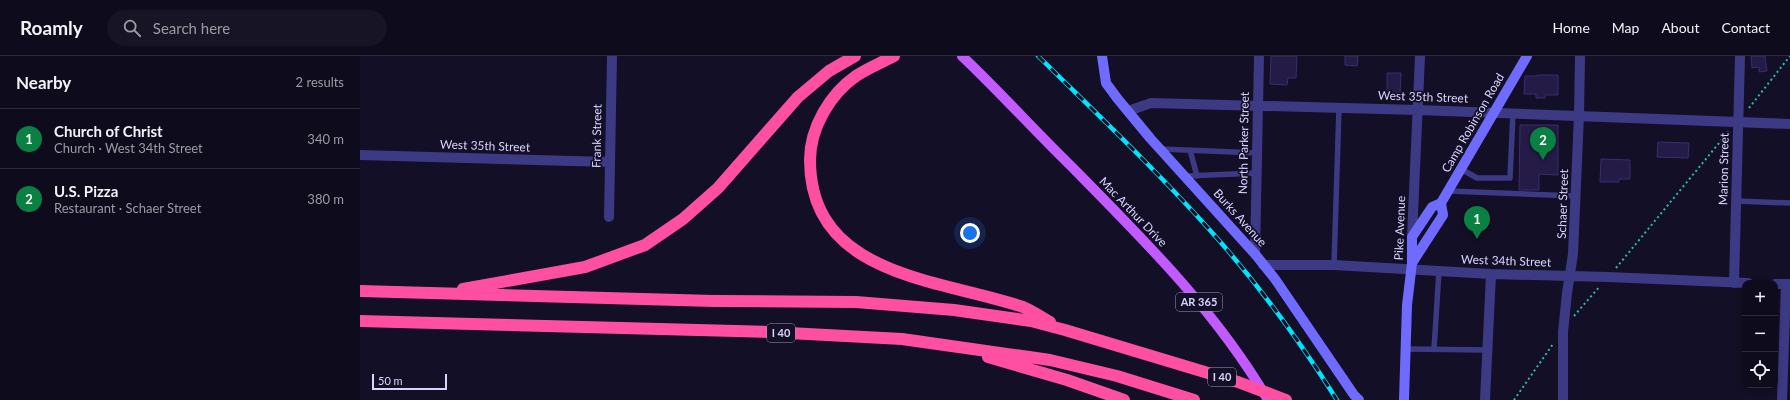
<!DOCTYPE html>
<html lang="en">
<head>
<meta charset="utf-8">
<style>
  :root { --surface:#0e0b1c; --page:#171425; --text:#f1f3f6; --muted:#9b9ba3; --line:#2e2b3b; --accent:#0b8043 }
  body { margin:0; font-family:Lato,sans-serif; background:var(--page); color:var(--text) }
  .controls { position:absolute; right:12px; bottom:12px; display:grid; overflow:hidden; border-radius:8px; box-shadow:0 2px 6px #0003 }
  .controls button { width:36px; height:36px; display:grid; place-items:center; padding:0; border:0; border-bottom:1px solid var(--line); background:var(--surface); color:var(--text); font:20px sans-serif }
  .scale { position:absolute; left:12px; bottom:10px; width:75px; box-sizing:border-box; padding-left:4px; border:2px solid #d9d4ff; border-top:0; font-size:11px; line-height:14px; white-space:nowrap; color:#d9d4ff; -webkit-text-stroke:3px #130f26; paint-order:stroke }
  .you { position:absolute; left:610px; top:177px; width:14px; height:14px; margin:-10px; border:3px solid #fff; border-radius:50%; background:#1a73e8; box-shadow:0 0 0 6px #1a73e833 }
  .badge { display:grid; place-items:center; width:26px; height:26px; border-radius:50%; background:var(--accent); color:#fff; font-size:13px; font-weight:700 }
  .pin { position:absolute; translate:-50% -33px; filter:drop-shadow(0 1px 2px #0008) }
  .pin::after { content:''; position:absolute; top:21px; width:14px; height:12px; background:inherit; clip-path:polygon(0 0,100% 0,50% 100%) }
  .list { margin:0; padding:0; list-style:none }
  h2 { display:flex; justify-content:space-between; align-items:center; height:52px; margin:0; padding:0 16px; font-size:17px }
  h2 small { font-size:13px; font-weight:400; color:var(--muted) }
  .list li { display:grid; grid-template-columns:26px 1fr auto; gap:12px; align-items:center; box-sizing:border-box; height:60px; padding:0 16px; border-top:1px solid var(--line) }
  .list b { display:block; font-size:15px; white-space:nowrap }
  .list p { margin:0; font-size:13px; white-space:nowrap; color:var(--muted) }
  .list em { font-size:13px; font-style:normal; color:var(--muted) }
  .icon { flex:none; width:22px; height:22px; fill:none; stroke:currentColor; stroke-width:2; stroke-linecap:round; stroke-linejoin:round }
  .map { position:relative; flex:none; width:1430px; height:344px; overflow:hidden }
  header { display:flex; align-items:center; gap:24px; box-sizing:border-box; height:56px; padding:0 20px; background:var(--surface); border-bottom:1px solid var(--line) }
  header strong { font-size:19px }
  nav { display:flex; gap:22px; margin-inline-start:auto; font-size:14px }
  .search { width:280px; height:36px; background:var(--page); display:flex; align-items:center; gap:10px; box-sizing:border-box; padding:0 14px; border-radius:22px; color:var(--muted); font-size:15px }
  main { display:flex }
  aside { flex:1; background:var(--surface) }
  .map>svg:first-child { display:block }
  .building { fill:#241b47; stroke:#3b2d73 }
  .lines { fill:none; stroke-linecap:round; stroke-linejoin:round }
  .path { stroke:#2fb8b0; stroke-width:2; stroke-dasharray:2 3; stroke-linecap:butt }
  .service { stroke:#3d3a85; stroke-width:5.5 }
  .minor { stroke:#3d3a85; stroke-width:10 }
  .tertiary { stroke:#3d3a85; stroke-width:10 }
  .secondary { stroke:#6f6bff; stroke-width:10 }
  .primary { stroke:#c25bff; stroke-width:10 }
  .motorway { stroke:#ff4fa3; stroke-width:12 }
  .rail-casing { stroke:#00e5ff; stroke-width:4.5 }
  .rail { stroke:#130f26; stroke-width:3; stroke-dasharray:9; stroke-linecap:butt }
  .labels { text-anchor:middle; stroke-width:3.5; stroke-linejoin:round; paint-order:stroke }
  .shield { fill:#130f26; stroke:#9e99be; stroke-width:1 }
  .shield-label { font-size:11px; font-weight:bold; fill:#d9d4ff }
  .street-label { font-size:12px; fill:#d9d4ff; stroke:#130f26 }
</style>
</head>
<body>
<header>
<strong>Roamly</strong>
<div class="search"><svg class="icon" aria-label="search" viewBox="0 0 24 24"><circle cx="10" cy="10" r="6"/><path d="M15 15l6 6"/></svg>Search here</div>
<nav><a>Home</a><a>Map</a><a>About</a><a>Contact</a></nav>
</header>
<main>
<aside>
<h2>Nearby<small>2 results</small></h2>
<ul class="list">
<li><span class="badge">1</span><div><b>Church of Christ</b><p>Church · West 34th Street</p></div><em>340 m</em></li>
<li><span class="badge">2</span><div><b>U.S. Pizza</b><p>Restaurant · Schaer Street</p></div><em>380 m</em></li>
</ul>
</aside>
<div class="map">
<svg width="1430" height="344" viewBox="0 0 1430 344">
  <rect width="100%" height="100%" fill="#130f26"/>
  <!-- building -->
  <path class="building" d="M911,0h26l-1,22h-8l-1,7 -17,-1z
    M985,0h13l-1,10 -12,-1z
    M1391,0h14l2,15 -8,1v-5l-7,1z
    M1027,17h14l-1,20h-13z
    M1177,19h21v20h-13v3h-9v-4h-12l1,-18h12z
    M1160,69h38v50l-19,-1v16h-20z
    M1298,86l31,1 -1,15 -31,-1z
    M1241,103l29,1v19h-11v3h-19z"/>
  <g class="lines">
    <!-- path -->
    <path class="path" d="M1389,52l41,-52
      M1256,212l113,-137
      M1214,260l26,-30
      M1154,344l39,-56"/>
    <!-- service -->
    <path class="service" d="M801,93l96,4
      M830,94l7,26
      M1101,113l16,9h33l3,-65
      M826,120l71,-3
      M1088,135l128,5
      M1376,145l54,2
      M974,209l5,-157
      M1046,293l81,1
      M1074,293l5,-78"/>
    <!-- minor -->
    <path class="minor" d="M0,99l250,7
      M249,161l3,-161
      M895,198l4,-198
      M903,209h71l157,9 117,3 140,6
      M1374,227l6,-227
      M1415,228h15
      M1125,344l6,-126
      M1203,344v-68l4,-39 6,-39 6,-139 1,-59
      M1422,344l4,-116"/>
    <!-- tertiary -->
    <path class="tertiary" d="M768,55l23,-8 267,7 372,14
      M1052,181l8,-181"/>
    <!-- secondary -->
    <path class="secondary" d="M742,0l4,27 11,15 33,40 105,116 20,25 79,116 5,5
      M1052,207l31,-48 -2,-12
      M1044,344l3,-95 5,-42v-26l20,-30 9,-4 86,-147"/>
    <!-- primary -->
    <path class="primary" d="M602,0c38,36 72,74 109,110 72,73 145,145 197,234"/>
    <!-- motorway -->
    <path class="motorway" d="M534,0c-13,7 -26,12 -38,20 -26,18 -46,52 -46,84 0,117 131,119 213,147 10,4 18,10 27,15
      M103,233l122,-22 60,-22 38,-26 35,-31 80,-91 31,-26 26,-15
      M0,235l354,10 142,1 98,8 77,11 34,9 173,52 48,18
      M0,265l410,11 132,7 148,21 67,16 77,24
      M628,301l79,23 57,20"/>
    <!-- rail casing -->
    <g class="rail-casing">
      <path id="rail" d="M678,0c58,57 116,112 170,172 48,53 91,112 129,172"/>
    </g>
    <!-- rail -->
    <use href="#rail" class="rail"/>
  </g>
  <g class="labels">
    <!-- shield labels -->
    <g class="shield">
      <rect x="816" y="237" width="46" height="18" rx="3"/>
      <rect x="407" y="268" width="28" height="18" rx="3"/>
      <rect x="848" y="312" width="28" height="18" rx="3"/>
    </g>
    <g class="shield-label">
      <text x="839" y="250">AR 365</text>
      <text x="421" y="281">I 40</text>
      <text x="862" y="325">I 40</text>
    </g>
    <!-- street labels -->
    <g class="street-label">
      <text transform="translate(1063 41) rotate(2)" y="4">West 35th Street</text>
      <text transform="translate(1113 67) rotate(-60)" y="4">Camp Robinson Road</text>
      <text transform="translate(237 80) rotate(-89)" y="4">Frank Street</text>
      <text transform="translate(884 87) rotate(-89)" y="4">North Parker Street</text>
      <text transform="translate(125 90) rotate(2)" y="4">West 35th Street</text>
      <text transform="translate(1364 113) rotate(-89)" y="4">Marion Street</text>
      <text transform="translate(1203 148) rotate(-88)" y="4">Schaer Street</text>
      <text transform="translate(773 156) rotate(46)" y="4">Mac Arthur Drive</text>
      <text transform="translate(880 162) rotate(48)" y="4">Burks Avenue</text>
      <text transform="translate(1040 172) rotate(-88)" y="4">Pike Avenue</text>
      <text transform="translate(1146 205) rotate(2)" y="4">West 34th Street</text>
    </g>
  </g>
</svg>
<div class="controls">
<button>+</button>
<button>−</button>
<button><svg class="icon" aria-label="locate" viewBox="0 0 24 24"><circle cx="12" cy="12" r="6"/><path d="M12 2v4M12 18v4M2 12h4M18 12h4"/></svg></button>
</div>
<div class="scale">50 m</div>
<div class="you"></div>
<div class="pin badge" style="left:1117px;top:183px">1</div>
<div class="pin badge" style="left:1183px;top:104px">2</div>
</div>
</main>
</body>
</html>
